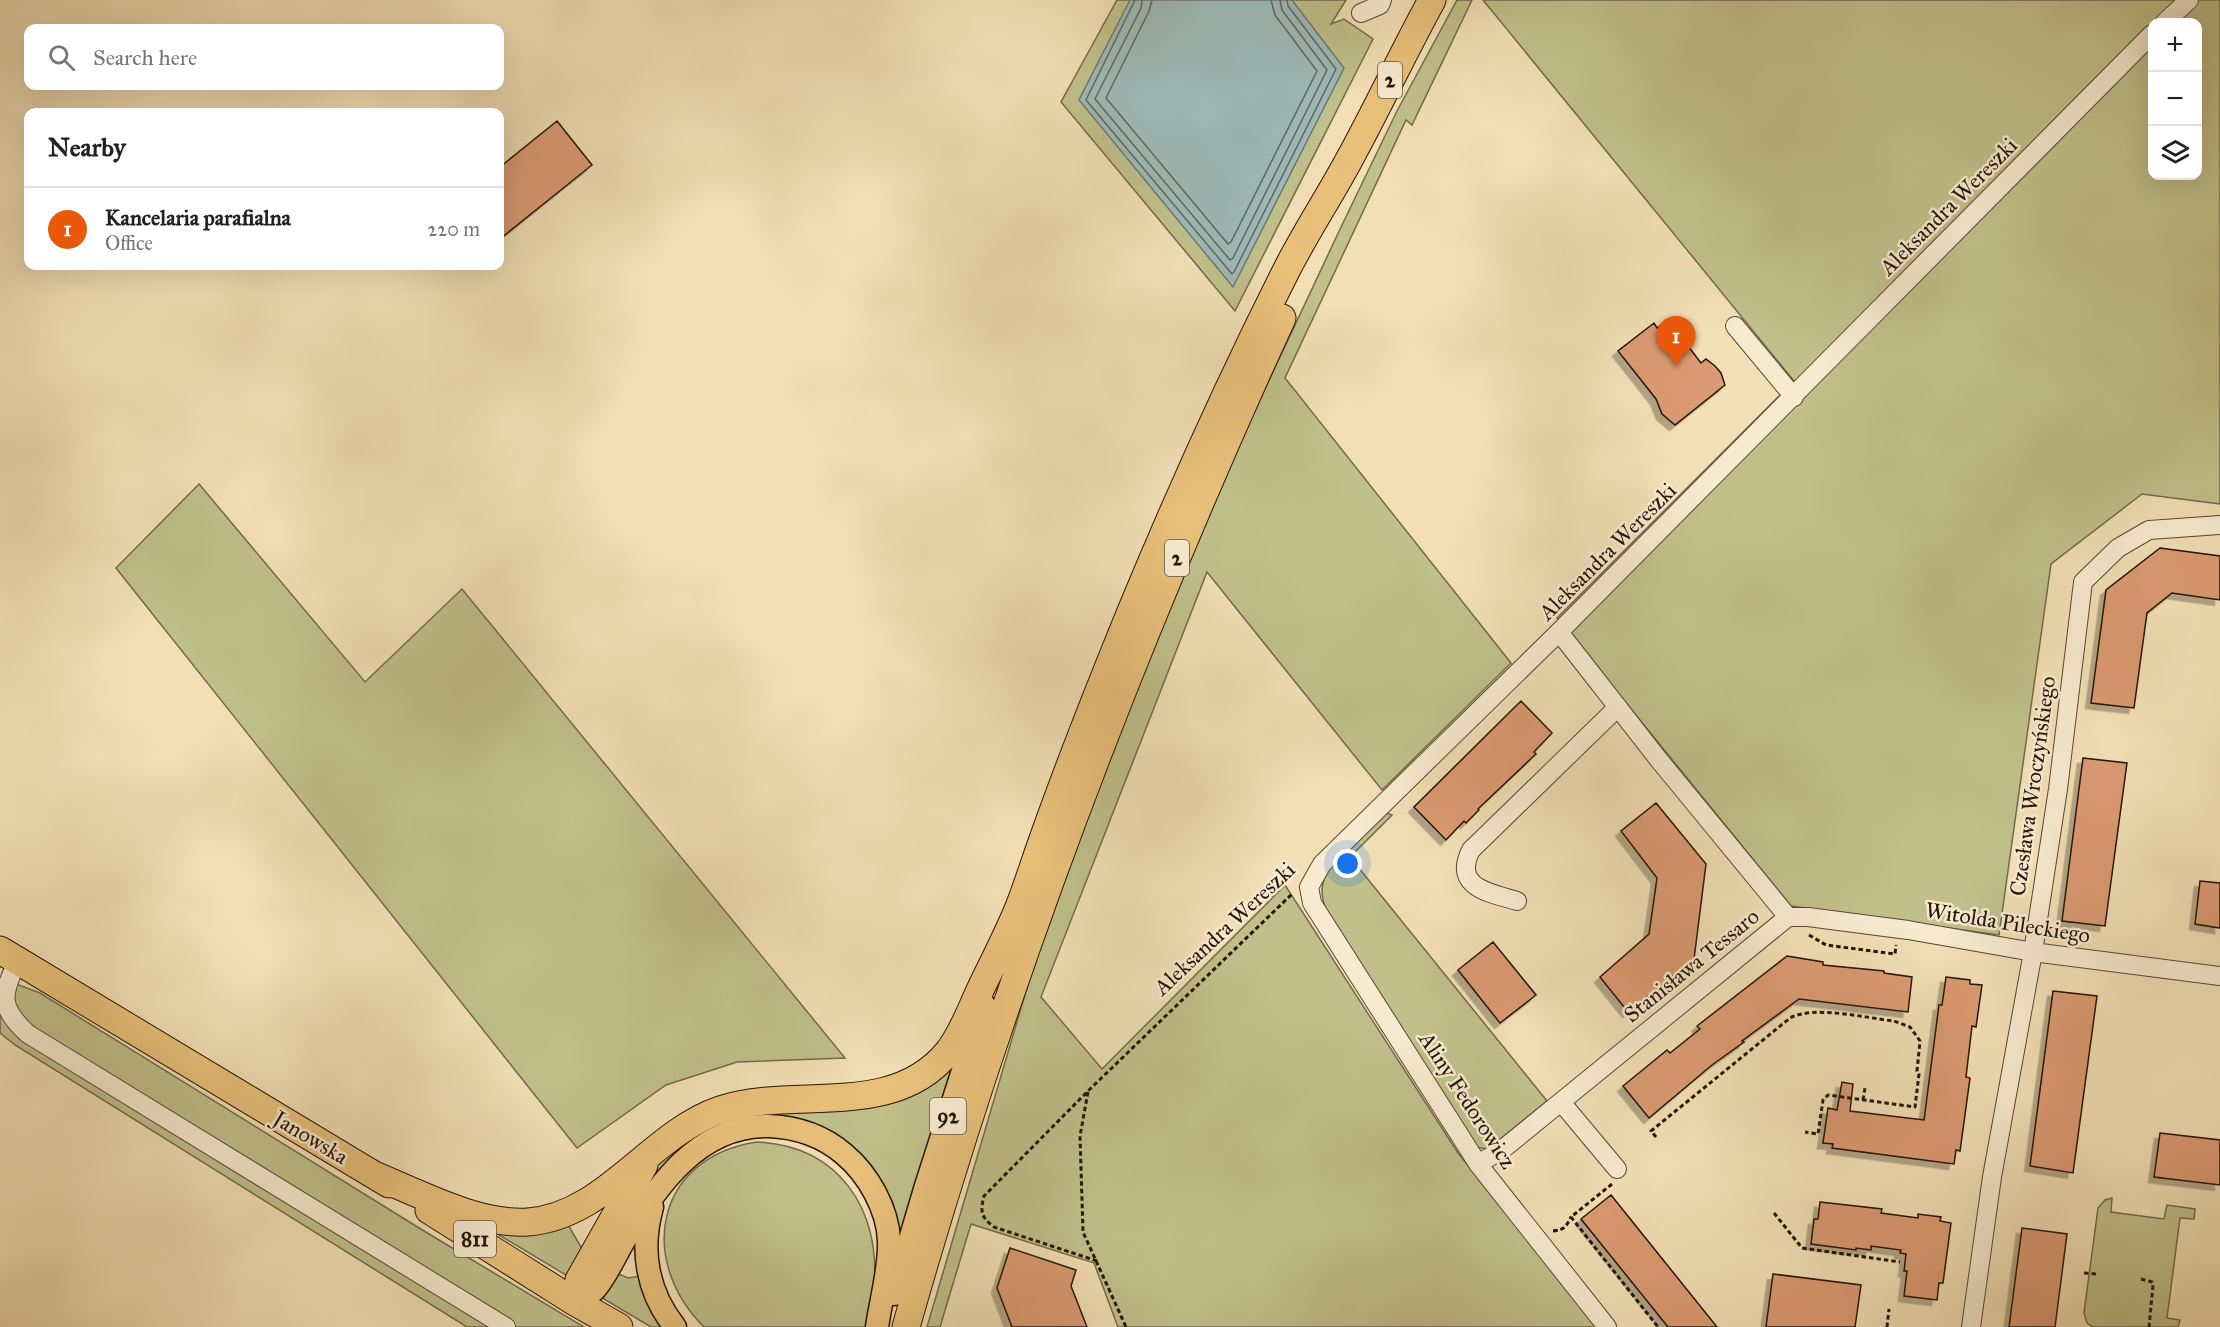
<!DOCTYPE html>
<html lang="en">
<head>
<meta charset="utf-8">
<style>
  :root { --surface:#fff; --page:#f6f6f6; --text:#202124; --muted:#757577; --line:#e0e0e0; --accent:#ea580c }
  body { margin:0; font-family:"IM FELL Great Primer",serif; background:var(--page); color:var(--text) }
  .controls { position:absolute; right:18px; top:18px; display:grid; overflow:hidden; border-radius:12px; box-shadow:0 6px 24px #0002 }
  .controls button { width:54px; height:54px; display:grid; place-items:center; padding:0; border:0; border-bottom:2px solid var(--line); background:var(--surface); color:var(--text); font:30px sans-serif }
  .you { position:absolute; left:1348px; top:864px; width:21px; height:21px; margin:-15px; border:4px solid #fff; border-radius:50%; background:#1a73e8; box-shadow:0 0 0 9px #1a73e833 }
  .badge { display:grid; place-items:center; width:39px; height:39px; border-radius:50%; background:var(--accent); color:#fff; font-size:20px; font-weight:700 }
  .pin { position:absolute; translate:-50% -50px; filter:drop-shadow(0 2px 3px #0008) }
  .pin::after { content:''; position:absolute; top:32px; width:21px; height:18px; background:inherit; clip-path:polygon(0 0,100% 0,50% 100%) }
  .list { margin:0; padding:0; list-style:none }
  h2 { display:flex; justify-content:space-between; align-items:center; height:78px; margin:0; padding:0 24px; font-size:26px }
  h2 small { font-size:20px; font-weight:400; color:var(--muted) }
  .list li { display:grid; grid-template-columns:39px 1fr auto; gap:18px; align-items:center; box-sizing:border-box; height:84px; padding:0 24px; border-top:2px solid var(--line) }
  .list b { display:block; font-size:22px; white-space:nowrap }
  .list p { margin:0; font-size:20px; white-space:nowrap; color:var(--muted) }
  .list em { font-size:20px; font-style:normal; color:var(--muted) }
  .icon { flex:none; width:33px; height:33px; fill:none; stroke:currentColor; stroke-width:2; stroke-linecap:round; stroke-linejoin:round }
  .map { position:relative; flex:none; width:2220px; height:1327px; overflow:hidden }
  .search { position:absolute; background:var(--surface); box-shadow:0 6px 24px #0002; left:24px; top:24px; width:480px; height:66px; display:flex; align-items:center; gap:15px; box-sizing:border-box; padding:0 21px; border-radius:12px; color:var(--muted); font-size:22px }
  .panel { position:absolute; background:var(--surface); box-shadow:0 6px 24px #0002; left:24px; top:108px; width:480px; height:162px; border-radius:12px }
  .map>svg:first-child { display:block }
  .green { fill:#c0c08a; stroke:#726a48; stroke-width:1.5; fill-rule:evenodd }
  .water { fill:#9ebab7; stroke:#6e7871; stroke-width:1.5 }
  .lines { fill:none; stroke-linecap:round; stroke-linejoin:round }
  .shore { stroke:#62675f; stroke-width:1.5 }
  .building { fill:#db9a72; stroke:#251407; stroke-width:1.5; filter:url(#shadow) }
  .minor-casing { stroke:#584732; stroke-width:20 }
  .major-casing { stroke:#251407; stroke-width:25 }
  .highway-casing { stroke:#251407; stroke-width:29 }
  .path { stroke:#251407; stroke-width:3; stroke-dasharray:4.5 3; stroke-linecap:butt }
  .minor { stroke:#f7eacf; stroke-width:18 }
  .major { stroke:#e9c07a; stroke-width:22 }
  .highway { stroke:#e9c07a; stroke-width:27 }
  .labels { text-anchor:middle; stroke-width:5; stroke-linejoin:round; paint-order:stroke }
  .shield { fill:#f7eacf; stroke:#645443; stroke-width:1.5 }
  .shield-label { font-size:21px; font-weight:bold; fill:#251407 }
  .street-label { font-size:22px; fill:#251407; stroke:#f7eacf }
</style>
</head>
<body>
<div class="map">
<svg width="2220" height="1327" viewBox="0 0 2220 1327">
  <defs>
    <filter id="shadow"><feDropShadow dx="-5.5" dy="5.5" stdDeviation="0" flood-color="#0004"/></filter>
  </defs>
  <rect width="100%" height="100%" fill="#f2dfb5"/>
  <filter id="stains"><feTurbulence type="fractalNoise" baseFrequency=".00333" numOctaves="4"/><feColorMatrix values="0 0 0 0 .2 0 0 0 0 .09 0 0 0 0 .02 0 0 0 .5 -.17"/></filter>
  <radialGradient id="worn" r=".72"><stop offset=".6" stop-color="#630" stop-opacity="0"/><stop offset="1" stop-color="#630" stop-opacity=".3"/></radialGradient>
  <!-- green -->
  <path class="green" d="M1117,0h229l-15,24 13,-5 29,20 -138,272 -174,-209z
    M1457,0h15l-60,125 -6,-5 -121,258 226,285 -129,127 -175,-218 -166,425 61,72 183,-184 173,268 139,174h-479l-24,-64 -123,-39 -31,103h-13l117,-397 96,-262 100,-226 102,-217 55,-114z
    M1483,0h737v504l-78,-10 -91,70 -52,371 -208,-29 -234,-288 237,-237zM2152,22h46v154h-46z
    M199,484l166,198 97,-93 383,469 -108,4 -71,23 -89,63 -461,-580z
    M1384,812l8,3 -42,42 197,244 -59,48 -13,-2 -136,-213c-7,-13 -17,-28 -17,-43 0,-29 42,-60 62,-79z
    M0,978l40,15 384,238 160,96h-117l-452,-282 -15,-12z
    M959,1055l-58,186 -7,-32 -8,-18 -121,-74 -121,77 13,-30 28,-28 105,-28z
    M757,1142c81,4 124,66 117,145 -1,13 -6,27 -9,40h-161c-68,-68 -48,-170 53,-185z
    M2112,1198l-1,14 53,7 3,-14 28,4 -1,10 -14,-1 -13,100 13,2 -2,7h-85l-6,-4 -3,-10 14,-105 7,-8z
    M567,1223l18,31 -14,24 -77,-46z
    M614,1272l14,6 12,-2 23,51h-12l-52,-31z"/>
  <!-- water -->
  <path class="water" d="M1130,0h162l52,68 -111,219 -154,-187z"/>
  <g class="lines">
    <!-- shore -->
    <path class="shore" d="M1135,0l-49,100 146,174 2,-2 102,-203 -48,-63 -1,-6
      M1142,0l-1,8 -46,91 135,161 3,-2 94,-188 -45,-60 -2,-10
      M1152,0l-3,11 -43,87 122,146 3,-2 86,-171 -42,-56 -4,-15"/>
  </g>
  <!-- building -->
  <path class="building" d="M557,121l35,44 -92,74v-72z
    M1668,320l33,43 5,-4 9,7 6,7 4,12 -50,40 -13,-11 -6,-15 -38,-48 36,-28 3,5z
    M2160,548l60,8v44l-48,-7 -25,20 -13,95 -43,-5 15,-113z
    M1521,701l31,32 -18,19 2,2 -58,55 1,1 -13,13 -2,-2 -18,19 -32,-33z
    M2083,758l44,5 -22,163 -43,-5z
    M1656,803l50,61 -12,95 -66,53 -28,-35 49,-43 8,-56 -36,-47z
    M2200,881l20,2v45l-25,-4z
    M1493,942l43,53 -36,28 -42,-53z
    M1787,956l36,6v3l61,6v2l28,4 -4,35 -109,-13 -57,42 2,1 -32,23 -63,53 -26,-32 44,-36 3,3 30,-24 -3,-3z
    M1946,977l24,3v4l12,1 -6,42 -4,-1 -6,51 4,1 -10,73 -4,-1 -2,14 -122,-16 1,-4 -10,-1 5,-35 9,2 5,-28 11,2 -3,27 74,9 15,-115h3z
    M2053,991l44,5 -24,177 -43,-7z
    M2160,1133l60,7v45l-66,-8z
    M1611,1195l106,132h-49l-87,-108z
    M1820,1202l62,7 -1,4 37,5v-4l23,3 -1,4 11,2 -8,60h-4l-2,17 -33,-4 3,-25h-3l2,-17 -6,-1 1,-3 -30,-4v4l-15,-2v2l-45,-6 3,-25h4z
    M2022,1228l45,6 -12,93h-46z
    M1010,1248l66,22 -5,16 16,41h-75l-15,-39z
    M1773,1274l88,11 -6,42h-89z"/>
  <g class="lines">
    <!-- minor casing -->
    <g class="minor-casing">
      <path id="minor" d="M1361,13l19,-8 2,-5
        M2165,22l24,-22
        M1735,326l59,71
        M1517,901c-26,-8 -65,-13 -46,-51l147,-143
        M1788,917h20l100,13 125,22 187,24
        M18,961c-18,35 -18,47 10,73l478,293
        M1561,1102l56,67
        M1478,1164l25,-15 285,-232 -129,-157 -100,-128
        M1607,1327l-129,-163 -166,-261 -3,-16 13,-23 237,-232 593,-598
        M1971,1327l21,-150 41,-225 25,-163 25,-207 35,-34 31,-18 71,-5"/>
    </g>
    <!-- major casing -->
    <g class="major-casing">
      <path id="major" d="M652,1207c-12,43 -5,85 23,120
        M894,1294l31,-105 59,-184
        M575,1302c6,-4 15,-7 19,-12 11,-11 23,-38 31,-51 32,-54 74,-114 143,-113 28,1 55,10 76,28 24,20 44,55 45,87 1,28 -8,58 -12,86"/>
    </g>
    <!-- highway casing -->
    <g class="highway-casing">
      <path id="highway" d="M0,950l389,234
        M374,1175c47,19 103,50 154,47 78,-6 122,-88 192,-112 73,-25 172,11 228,-58 15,-19 23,-43 33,-64 13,-27 27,-54 38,-81 9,-23 16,-46 24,-68 28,-79 59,-157 91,-235 47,-113 98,-226 153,-335 19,-37 42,-72 62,-109 29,-53 54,-107 83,-160
        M429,1210l146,92 44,25
        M575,1302l4,-22 65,-115
        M906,1327c98,-346 226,-682 376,-1009"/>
    </g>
    <!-- path -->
    <path class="path" d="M1809,935l17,10 69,9 1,-9
      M1088,1092l-8,44 3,96 43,95
      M1863,1100l2,-12
      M1656,1137l-5,-6 139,-113c24,-13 76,0 104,3l16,6 10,14 -3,30 2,3 -4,33 -87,-12 -5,5 -5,34 -13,-2
      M1612,1184l-41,33 87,110
      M1774,1213l28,35 98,14
      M1553,1231c11,-1 13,-4 18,-14
      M1097,1261l-103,-34c-13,-10 -14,-15 -10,-31l105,-106 203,-196
      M2084,1273l12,1
      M2141,1279l11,3 1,3 -4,42
      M1887,1327l2,-18"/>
    <!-- minor -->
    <use href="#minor" class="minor"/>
    <!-- major -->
    <use href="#major" class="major"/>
    <!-- highway -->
    <use href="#highway" class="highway"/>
  </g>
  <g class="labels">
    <!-- shield labels -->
    <g class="shield">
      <rect x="1378" y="62" width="24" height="36" rx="4.5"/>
      <rect x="1165" y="540" width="24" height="36" rx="4.5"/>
      <rect x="930" y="1098" width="36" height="36" rx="4.5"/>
      <rect x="454" y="1221" width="42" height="36" rx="4.5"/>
    </g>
    <g class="shield-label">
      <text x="1390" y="87">2</text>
      <text x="1177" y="565">2</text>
      <text x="948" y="1123">92</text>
      <text x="475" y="1246">811</text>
    </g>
    <!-- street labels -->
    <g class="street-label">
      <text transform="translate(1948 206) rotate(-45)" y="8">Aleksandra Wereszki</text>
      <text transform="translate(1607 551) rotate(-45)" y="8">Aleksandra Wereszki</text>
      <text transform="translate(2032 786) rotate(-82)" y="8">Czesława Wroczyńskiego</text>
      <text transform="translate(2008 922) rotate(9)" y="8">Witolda Pileckiego</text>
      <text transform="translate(1224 928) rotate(-43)" y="8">Aleksandra Wereszki</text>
      <text transform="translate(1691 965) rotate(-39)" y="8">Stanisława Tessaro</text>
      <text transform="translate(1468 1100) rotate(57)" y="8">Aliny Fedorowicz</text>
      <text transform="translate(311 1137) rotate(31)" y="8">Janowska</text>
    </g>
  </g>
  <rect width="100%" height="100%" filter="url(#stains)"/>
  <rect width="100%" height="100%" fill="url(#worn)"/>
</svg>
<div class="controls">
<button>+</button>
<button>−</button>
<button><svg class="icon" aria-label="layers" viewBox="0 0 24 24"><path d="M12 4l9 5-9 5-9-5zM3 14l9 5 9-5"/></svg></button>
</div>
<div class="you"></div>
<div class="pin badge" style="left:1676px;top:366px">1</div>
<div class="search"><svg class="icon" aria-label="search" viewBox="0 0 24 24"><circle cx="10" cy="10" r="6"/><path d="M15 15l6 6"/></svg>Search here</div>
<section class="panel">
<h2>Nearby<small></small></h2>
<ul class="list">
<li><span class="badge">1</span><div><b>Kancelaria parafialna</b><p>Office</p></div><em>220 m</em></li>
</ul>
</section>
</div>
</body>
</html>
